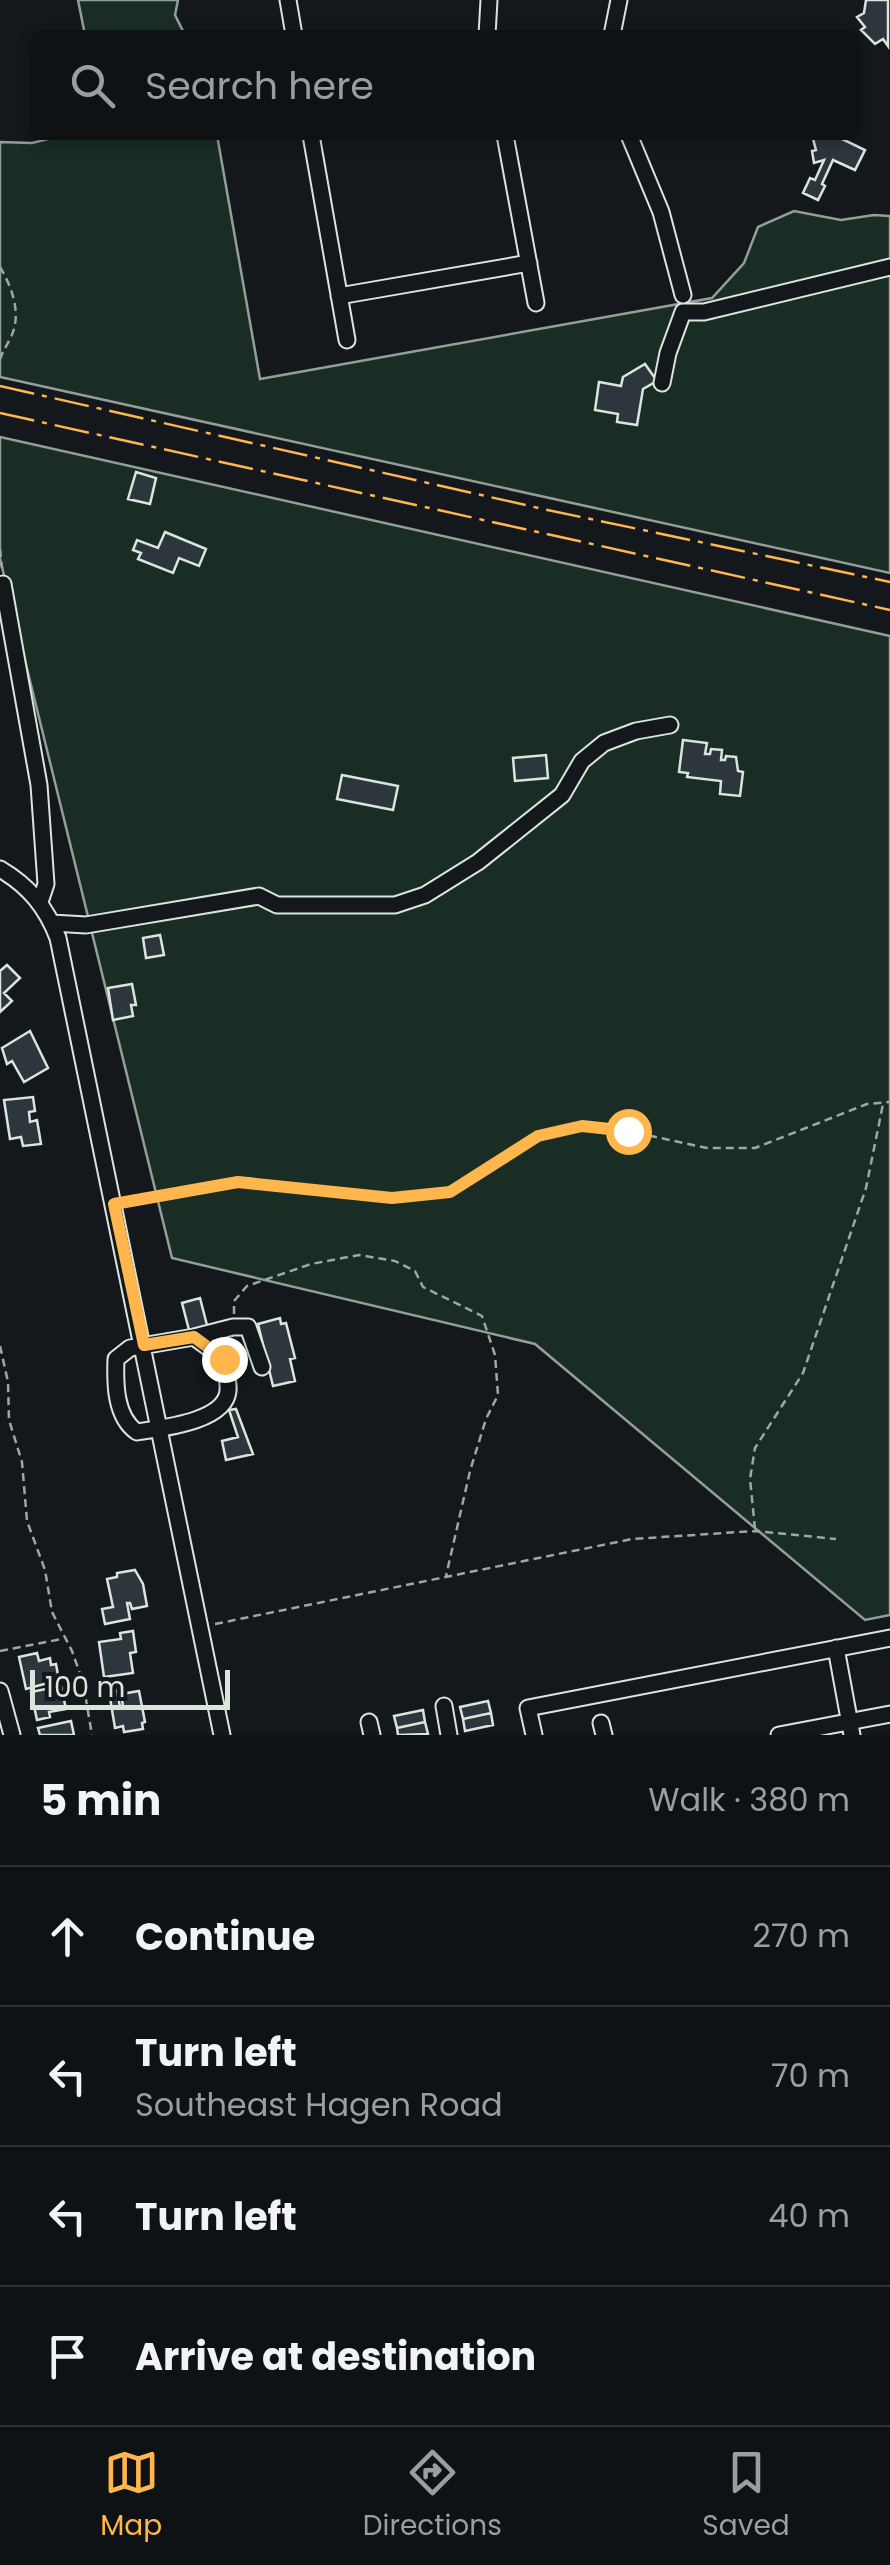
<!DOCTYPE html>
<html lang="en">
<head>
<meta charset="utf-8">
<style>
  :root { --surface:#0f1215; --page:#181b1e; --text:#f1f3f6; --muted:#9b9ea0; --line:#2f3234; --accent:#ffb74d }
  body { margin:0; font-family:Poppins,sans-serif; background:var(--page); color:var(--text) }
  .scale { position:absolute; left:30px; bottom:25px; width:200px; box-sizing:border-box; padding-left:10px; border:5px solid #d8e6dc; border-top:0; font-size:28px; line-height:35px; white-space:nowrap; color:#d8e6dc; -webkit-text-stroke:8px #14181c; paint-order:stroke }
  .stop { position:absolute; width:30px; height:30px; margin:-22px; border:8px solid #ffb74d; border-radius:50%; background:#fff }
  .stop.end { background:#ffb74d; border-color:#fff; box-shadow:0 2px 10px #0008 }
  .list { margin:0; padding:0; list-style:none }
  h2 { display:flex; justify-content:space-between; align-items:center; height:130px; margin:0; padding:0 40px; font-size:42px }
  h2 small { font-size:32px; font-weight:400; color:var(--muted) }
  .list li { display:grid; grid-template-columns:65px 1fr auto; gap:30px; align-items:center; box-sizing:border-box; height:140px; padding:0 40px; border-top:2px solid var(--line) }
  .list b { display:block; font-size:38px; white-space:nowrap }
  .list p { margin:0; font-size:32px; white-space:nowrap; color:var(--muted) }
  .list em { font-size:32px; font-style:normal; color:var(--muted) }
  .icon { flex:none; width:55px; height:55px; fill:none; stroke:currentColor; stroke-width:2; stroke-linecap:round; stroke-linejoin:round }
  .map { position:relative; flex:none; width:890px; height:1735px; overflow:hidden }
  .search { position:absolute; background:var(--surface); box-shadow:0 5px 15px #0003; left:30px; right:30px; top:30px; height:110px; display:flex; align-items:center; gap:25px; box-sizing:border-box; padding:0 35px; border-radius:10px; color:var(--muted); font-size:38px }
  .sheet { height:690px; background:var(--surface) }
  nav { display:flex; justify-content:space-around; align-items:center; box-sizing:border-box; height:140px; border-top:2px solid var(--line); background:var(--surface); font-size:28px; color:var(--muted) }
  nav a { display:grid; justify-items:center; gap:5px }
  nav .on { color:var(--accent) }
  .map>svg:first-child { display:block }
  .green { fill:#1a2d24; stroke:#939e99; stroke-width:2.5 }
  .building { fill:#2c363c; stroke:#d8e6dc; stroke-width:2.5 }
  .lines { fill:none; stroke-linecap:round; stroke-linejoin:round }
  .minor-casing { stroke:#d8e6dc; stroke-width:19 }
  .path { stroke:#9da8a2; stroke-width:2.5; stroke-dasharray:8 5; stroke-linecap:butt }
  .minor { stroke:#14181c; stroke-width:15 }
  .power { stroke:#ffb74d; stroke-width:2.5; stroke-dasharray:35 8 5 8; stroke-linecap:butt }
  .route { stroke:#ffb74d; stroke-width:12 }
</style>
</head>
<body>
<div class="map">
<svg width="890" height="1735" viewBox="0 0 890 1735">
  <rect width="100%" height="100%" fill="#14181c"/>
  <!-- green -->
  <path class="green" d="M78,0h100l-3,15 10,20h-100z
    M64,135h153l43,244 452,-81 32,-35 14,-36 36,-16 47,9 33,-5 16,1v357l-890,-196v-235l32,1z
    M0,437l890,199v979l-25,5 -330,-276 -363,-86 -172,-699z"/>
  <!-- building -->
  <path class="building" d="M866,0h22v46l-5,-7 -8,5 -14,-14 4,-3 -8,-10 7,-4z
    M812,135h27l1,3 25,12 -10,20 -22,-10 -11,24 3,2 -7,14 -15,-7 7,-15 5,2 9,-20 -10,3 -2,-12 4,-1z
    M645,364l12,17 -14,8 -6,36 -20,-3 1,-8 -23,-4 4,-28 22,4 2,-9z
    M136,472l20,6 -6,26 -22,-5z
    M165,532l41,17 -7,17 -20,-8 -6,15 -35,-14 3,-6 -8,-3 4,-10 21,8z
    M683,740l24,3 -2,11h5l1,-5 11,1 -1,10h4l1,-4 10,1 2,14 5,1 -3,24 -20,-2 1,-13 -34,-4 1,-4 -9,-1z
    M546,755l2,23 -33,3 -2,-23z
    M342,775l56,11 -5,24 -56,-11z
    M160,935l4,20 -18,3 -3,-20z
    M7,965l13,13 -16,15 8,8 -12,11v-41z
    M132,984l4,21h-5l2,11 -20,4 -5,-32z
    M30,1031l18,37 -24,14 -12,-21 -5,3 -5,-16z
    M33,1097l2,14 -6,1 1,10 7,-2 4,24 -18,2 -2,-9 -11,2 -6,-39z
    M200,1298l8,31 -18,5 -8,-31z
    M280,1318l1,6 5,-1 9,35 -5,1 5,22 -22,5 -15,-62z
    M236,1409l17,45 -27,6 -4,-19 16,-4 -9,-27z
    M135,1570l8,14 4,22 -15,3 -2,-6h-3l3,16 -25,5 -3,-15 11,-2 -6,-28 10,-2v-4z
    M133,1631l3,21 -6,1 3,20 -29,4 -5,-35 22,-3 -1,-6z
    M37,1653l2,8 11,-3 1,7 5,-1 3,16 -33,9 -7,-32z
    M61,1686l5,23 -17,3 1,5 -13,3 -6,-28z
    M117,1690l3,17 3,-1 -2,-12 18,-3 6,31 -3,1 1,6 -19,3 -1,-6 -8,2 -6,-36z
    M488,1701l3,12 -28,6 -3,-12z
    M423,1710l2,12 -28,6 -3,-12z
    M491,1713l2,12 -28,6 -2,-12z
    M71,1721l3,14h-34l-2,-7z
    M425,1722l3,12 -30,1 -1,-7z"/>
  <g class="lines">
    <!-- minor casing -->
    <g class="minor-casing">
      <path id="minor" d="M288,0l6,35
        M487,35l2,-35
        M612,35l7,-35
        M311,135l36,205
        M505,135l31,168
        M629,135l32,77 22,83
        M339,296l190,-33
        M662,383l6,-30 15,-41h21l186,-45
        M3,584l36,201 7,99 -6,18
        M0,869c29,17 46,38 58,69l164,797
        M52,923l34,2 173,-29 18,9h118l30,-10 53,-33 84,-67 20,-34 22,-18 32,-12 34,-6
        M194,1337l30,22c1,10 5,22 4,32 -3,31 -67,37 -91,41 -22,-15 -22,-49 -21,-73l14,-11z
        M194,1337l39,-10h15l14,40
        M836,1648l16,87
        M0,1691l12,44
        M444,1706l5,29
        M369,1722l3,13
        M601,1723l3,12
        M534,1735l-6,-27 362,-70
        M779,1735l111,-21"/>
    </g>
    <!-- path -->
    <path class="path" d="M0,267c12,20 22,47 11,70 -4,8 -8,14 -11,22
      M0,549l2,19
      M125,1202l113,-20 154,16 58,-6 87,-57 44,-10 47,6 79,17h48l112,-44 23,-2
      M234,1314v-13l13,-15 64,-22 48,-9 36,6 20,10 8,16 59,29 13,39 3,40 -12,24 -16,52 -24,105
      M0,1346l8,36 1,38 13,42 5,59 18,49 7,42 20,39 11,31 9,53
      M755,1529l-5,-50 5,-31 48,-75 63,-185 17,-84
      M215,1624l417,-85 123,-8 81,8
      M0,1651l62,-12"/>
    <!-- minor -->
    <use href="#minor" class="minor"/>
    <!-- power -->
    <path class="power" d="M0,386l543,123 347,73
      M0,413l890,197"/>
  </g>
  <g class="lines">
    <!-- route -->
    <path class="route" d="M224,1359l-30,-22 -50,8 -30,-141 124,-22 154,16 58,-6 88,-56 44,-10 46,5"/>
  </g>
</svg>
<div class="scale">100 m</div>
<div class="stop" style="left:628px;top:1131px"></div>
<div class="stop end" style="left:224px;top:1359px"></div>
<div class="search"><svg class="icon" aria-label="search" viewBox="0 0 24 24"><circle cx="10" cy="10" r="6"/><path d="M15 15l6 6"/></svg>Search here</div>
</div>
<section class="sheet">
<h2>5 min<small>Walk · 380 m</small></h2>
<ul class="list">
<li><svg class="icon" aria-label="ahead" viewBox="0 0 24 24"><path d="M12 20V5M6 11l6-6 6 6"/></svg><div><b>Continue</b></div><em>270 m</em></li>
<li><svg class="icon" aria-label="left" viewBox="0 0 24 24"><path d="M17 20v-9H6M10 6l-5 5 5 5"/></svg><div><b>Turn left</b><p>Southeast Hagen Road</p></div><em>70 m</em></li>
<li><svg class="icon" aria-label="left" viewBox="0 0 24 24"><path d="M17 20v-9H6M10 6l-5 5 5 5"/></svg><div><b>Turn left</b></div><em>40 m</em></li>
<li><svg class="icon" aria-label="arrive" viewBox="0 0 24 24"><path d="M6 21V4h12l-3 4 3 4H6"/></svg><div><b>Arrive at destination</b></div></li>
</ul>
</section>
<nav>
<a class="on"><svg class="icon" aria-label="map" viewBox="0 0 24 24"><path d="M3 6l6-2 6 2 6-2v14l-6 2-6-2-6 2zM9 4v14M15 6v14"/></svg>Map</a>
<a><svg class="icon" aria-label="directions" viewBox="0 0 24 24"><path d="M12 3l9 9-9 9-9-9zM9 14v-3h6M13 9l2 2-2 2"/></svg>Directions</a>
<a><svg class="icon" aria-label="saved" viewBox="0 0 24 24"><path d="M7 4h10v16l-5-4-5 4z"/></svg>Saved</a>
</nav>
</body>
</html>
